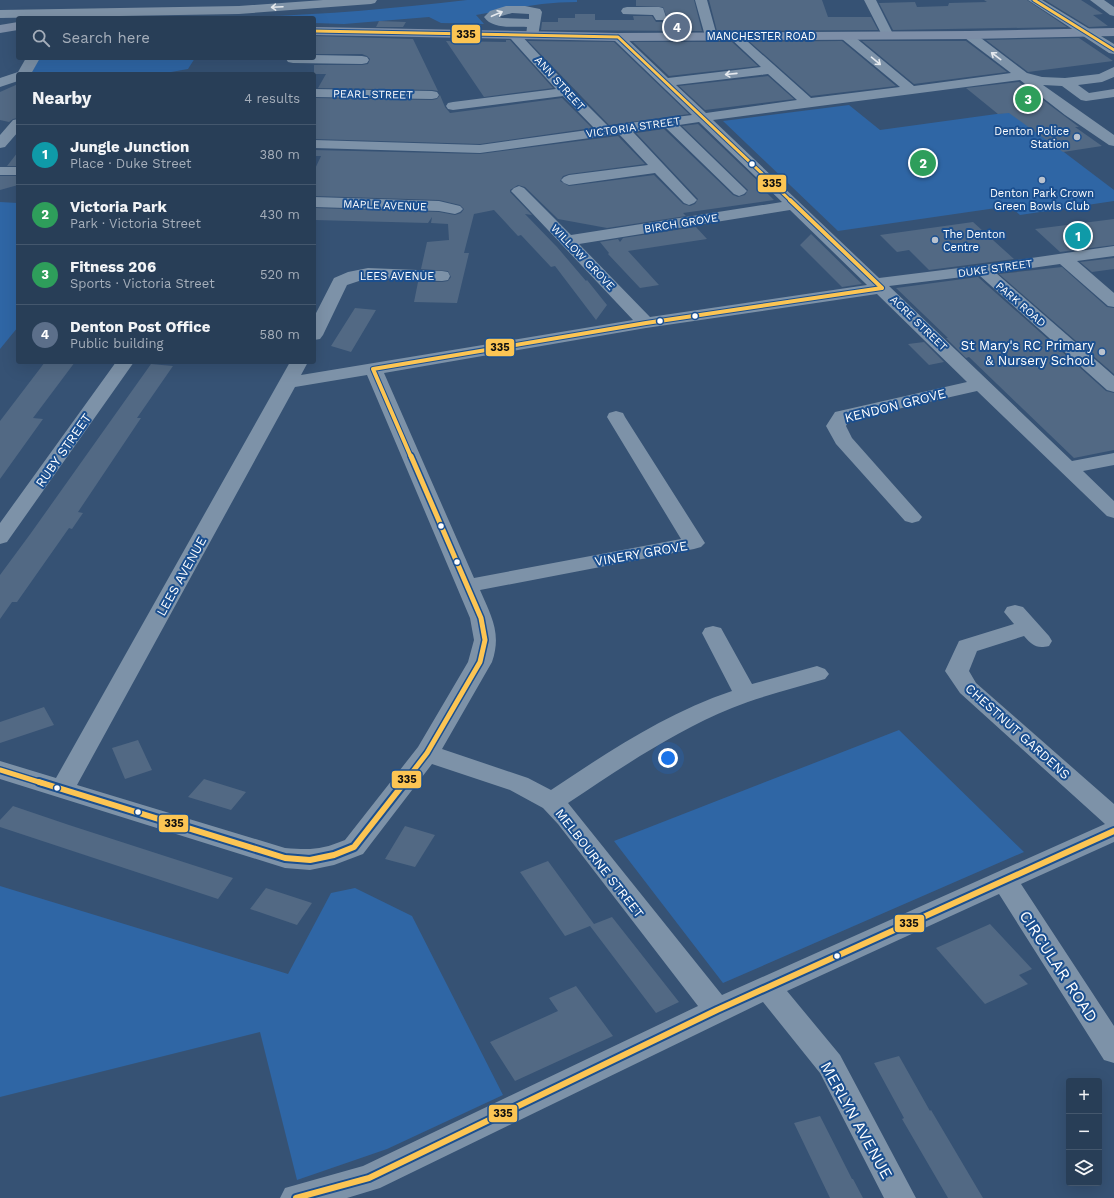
<!DOCTYPE html>
<html lang="en">
<head>
<meta charset="utf-8">
<style>
  :root { --surface:#283e57; --page:#344961; --text:#f1f3f6; --muted:#a5aeba; --line:#44576d; --accent:#95b2f1 }
  body { margin:0; font-family:"Work Sans",sans-serif; background:var(--page); color:var(--text) }
  .controls { position:absolute; right:12px; bottom:12px; display:grid; overflow:hidden; border-radius:4px; box-shadow:0 4px 16px #0002 }
  .controls button { width:36px; height:36px; display:grid; place-items:center; padding:0; border:0; border-bottom:1px solid var(--line); background:var(--surface); color:var(--text); font:20px sans-serif }
  .you { position:absolute; left:668px; top:758px; width:14px; height:14px; margin:-10px; border:3px solid #fff; border-radius:50%; background:#1a73e8; box-shadow:0 0 0 6px #1a73e833 }
  .badge { display:grid; place-items:center; width:26px; height:26px; border-radius:50%; background:var(--accent); color:#fff; font-size:13px; font-weight:700 }
  .pin { position:absolute; translate:-50% -50%; border:2px solid #fff; box-shadow:0 1px 4px #0006 }
  .list { margin:0; padding:0; list-style:none }
  h2 { display:flex; justify-content:space-between; align-items:center; height:52px; margin:0; padding:0 16px; font-size:17px }
  h2 small { font-size:13px; font-weight:400; color:var(--muted) }
  .list li { display:grid; grid-template-columns:26px 1fr auto; gap:12px; align-items:center; box-sizing:border-box; height:60px; padding:0 16px; border-top:1px solid var(--line) }
  .list b { display:block; font-size:15px; white-space:nowrap }
  .list p { margin:0; font-size:13px; white-space:nowrap; color:var(--muted) }
  .list em { font-size:13px; font-style:normal; color:var(--muted) }
  .icon { flex:none; width:22px; height:22px; fill:none; stroke:currentColor; stroke-width:2; stroke-linecap:round; stroke-linejoin:round }
  .map { position:relative; flex:none; width:1114px; height:1198px; overflow:hidden }
  .search { position:absolute; background:var(--surface); box-shadow:0 4px 16px #0002; left:16px; top:16px; width:300px; height:44px; display:flex; align-items:center; gap:10px; box-sizing:border-box; padding:0 14px; border-radius:4px; color:var(--muted); font-size:15px }
  .panel { position:absolute; background:var(--surface); box-shadow:0 4px 16px #0002; left:16px; top:72px; width:300px; height:292px; border-radius:4px }
  .map>svg:first-child { display:block }
  .green { fill:#2f66a5 }
  .building { fill:#526984 }
  .lines { fill:none; stroke-linecap:round; stroke-linejoin:round }
  .minor { fill:#7d92a8; fill-rule:evenodd }
  .major { fill:#7d8ea7; fill-rule:evenodd }
  .highway { fill:#7e92a7; fill-rule:evenodd }
  .bus-1-far3-casing { stroke:#1b4f8f; stroke-width:5 }
  .bus-1-far2-casing { stroke:#1b4f8f; stroke-width:6 }
  .bus-1-far1-casing { stroke:#1b4f8f; stroke-width:8 }
  .bus-1-casing { stroke:#1b4f8f; stroke-width:10 }
  .bus-1-far3 { stroke:#fcc553; stroke-width:3 }
  .bus-1-far2 { stroke:#fcc553; stroke-width:4 }
  .bus-1-far1 { stroke:#fcc553; stroke-width:5 }
  .bus-1 { stroke:#fcc553; stroke-width:6 }
  .oneway { stroke:#e5e9ed }
  .oneway2 { stroke:#e5e9ee }
  .poi-dot { fill:#b9c2ce; stroke:#1b4f8f; stroke-width:1.5 }
  .bus-dot { fill:#fff; stroke:#1b4f8f; stroke-width:1.5 }
  .labels { text-anchor:middle; stroke-width:4; stroke-linejoin:round; paint-order:stroke }
  .far-street-label { font-size:11px; fill:#fff; stroke:#1b4f8f }
  .far-poi-label { font-size:11px; fill:#fff; stroke:#1b4f8f; text-anchor:end }
  .poi-label { font-size:13px; fill:#fff; stroke:#1b4f8f; text-anchor:end }
  .street-label { font-size:13px; fill:#fff; stroke:#1b4f8f }
  .near-street-label { font-size:16px; fill:#fff; stroke:#1b4f8f }
  .line-badge { stroke:#1b4f8f; stroke-width:1.5 }
  .pale-badge-label { font-size:11px; text-anchor:middle; font-weight:bold; fill:#111 }
</style>
</head>
<body>
<div class="map">
<svg width="1114" height="1198" viewBox="0 0 1114 1198">
  <rect width="100%" height="100%" fill="#365274"/>
  <!-- green -->
  <path class="green" d="M467,0h110v2c-35,0 -67,7 -101,13l8,9 -43,-1 -12,-6 -85,7 -30,-1v-5l-81,-1c78,-1 157,-8 234,-17z
    M39,58h156l-7,11 -28,5h-119l-9,-2z
    M849,105l31,25 131,-18 103,78v11l-94,14 -10,-9 -172,25 -115,-110z
    M0,202l18,1v124l-18,22z
    M899,730l125,122 -301,131 -109,-142z
    M0,886l288,88 43,-81 24,-5 57,28 91,179 -116,54 -90,31 -37,-148 -260,65z"/>
  <!-- building -->
  <path class="building" d="M636,0h58l8,31 -161,-1 1,-8h16v-4h17v-4h20v6h39l-1,-4h19l4,6h8l3,-4 -4,-11 -27,-1z
    M709,0h113l6,17h43l7,13 -161,1z
    M984,0h43l40,27 -174,3 -14,-27 36,-1 2,5 31,-1 1,-3 38,-1z
    M1045,0h36l22,14 -10,1 15,11 -19,1z
    M379,21l27,1 -3,5h-27z
    M314,36l99,3 25,52 -6,-1 -114,-2 8,-14h-12v-9h48l6,-1 2,-5 -3,-3 -5,-2h-48z
    M1079,38l34,23 -85,11 -42,-32z
    M506,40h4l43,48 -69,9 -38,-56 60,1z
    M528,41l86,1 75,72 -80,11z
    M842,41l54,45 -85,10 -61,-54z
    M862,41h104l41,31 -93,12z
    M633,42h99l26,24 -89,10z
    M768,76l26,23 -89,11 -26,-24z
    M1019,82l60,45h-4l27,19 -39,6 -54,-39 -11,1 -32,-26z
    M18,84v34l-5,1 -4,3 -9,-2v-28z
    M440,95l5,12 5,6 112,-15 30,30 -112,16 -166,-5v-41l118,2 5,-1z
    M698,124l67,64h-3l12,12 -91,13 3,3 -79,12 -49,-9 -33,-32 -7,-2 -8,5v2l22,23 -7,-1 32,33 29,34 1,-1 20,25 -11,15 -41,-54 -4,1 -30,-32 -3,1 -24,-26 -20,4 -10,39h5l-12,50 -43,-1 4,-20h24l6,-1 3,-4 -3,-6 -27,-2 6,-27 22,-2 -1,-16 -17,-1 1,-6 -4,6 -114,-3v-12l125,4 16,3 6,-2 3,-4 -4,-4 -21,-5 -125,-4v-25l7,-15h-7v-6l166,4 138,-18 27,28 -76,10 -6,2 -3,5 9,5 85,-11 29,29 7,2 5,-2 3,-5 -62,-66 28,-4 69,66 5,2 7,-2 3,-5 -66,-64z
    M18,152v14h-11z
    M0,176h18v9l-18,5z
    M1114,219v26l-54,7 -25,-23z
    M973,222l41,37 -85,11 -20,-20 -12,2 -17,-17z
    M696,227l11,12 -79,12 31,34 -19,3 -32,-34 1,-1 -9,-11 18,-3 2,3 3,-4z
    M811,234l51,50 -20,3 -42,-42z
    M1114,258v11l-22,3 -12,-10z
    M1062,267l45,40 7,1v66l-115,-100z
    M978,277l128,114 8,2v57l-40,8 -105,-101 -3,1 -20,-20h2l-52,-50z
    M355,308l21,2 -25,42 -20,-6z
    M924,342l20,20 -15,3 -21,-21z
    M45,362h30l-42,56 10,1 -43,60v-58z
    M151,364l22,2 -36,52h4l-63,94 5,1 -11,16 -3,-1 -52,74h-5l-12,17v-44l31,-42z
    M44,707l10,18 -54,18v-21z
    M138,740l14,30 -27,9 -13,-31z
    M204,779l42,13 -15,18 -43,-13z
    M13,806l56,19 164,53 -15,21 -218,-72v-7z
    M405,826l30,9 -20,32 -30,-8z
    M548,861l46,63 18,-7 67,85 -23,11 -66,-87 -25,10 -45,-64z
    M266,888l46,15 -15,22 -47,-16z
    M990,924l42,45 -13,6 9,9 -43,20 -49,-56z
    M576,986l37,50 -98,45 -25,-39 68,-31 -9,-13z
    M899,1056l31,55 1,-1 52,88h-35l-46,-79 2,-1 -30,-55z
    M820,1116l32,63h1l10,19h-33l-36,-75z"/>
  <g class="lines">
    <!-- minor -->
    <path class="minor" d="M695,0h12l10,36 -2,3h-8l-2,-3z
      M864,0h12l18,36 -2,3h-8z
      M1090,0h14l10,7v9l-4,-1z
      M506,6h19l15,3 2,3 -4,24 -2,3h-8l-2,-3 1,-9c-13,-1 -34,3 -43,-10l6,-6zM512,13l17,1v5l-27,-1 -4,-1z
      M627,7h32l4,1 3,9 -2,3h-8l-3,-5 -30,-1 -2,-3 2,-3z
      M969,31l4,1 54,41 15,4 23,1 34,-4 15,-7v10l-12,5 -24,3 11,8 25,-4v8l-28,4 -5,-1 -19,-14 -19,-1 71,50v11l-5,-1 -44,-30 -45,-35 -307,40 166,158 104,-13 131,-19v10l-37,5 37,32v14l-6,-1 -48,-42 -64,9 118,103v16l-7,-2 -128,-115 -90,11 183,175 42,-8v12l-31,6 31,30v17l-7,-2 -130,-125 -128,29 -3,6 6,12 70,79 -3,4 -7,2 -7,-2 -69,-77 -10,-18 9,-14 132,-30 -90,-88 -231,34 -262,45 90,205 207,-39 -74,-122 2,-4 7,-2 7,2 2,4 80,126 -4,4 -7,2 -214,41c11,26 22,43 12,72l-50,87 86,29 23,12c57,-38 115,-77 181,-99l-30,-58 3,-5 8,-2 8,2 31,56 65,-18 8,3 4,5 -4,5c-31,9 -63,17 -93,29 -59,24 -111,60 -164,95l154,192 383,-171 -145,-131 -15,-22 14,-30 55,-17 -10,-12 3,-5 8,-2 8,2 26,29 3,5 -3,5c-13,3 -17,-1 -25,-10l-47,15 -8,20 7,12 138,121v38l-93,42 93,142v37l-10,-3 -105,-166 -212,97 53,64 76,143h-32l-64,-125 -57,-71 -383,186 -33,10h-67l5,-10 78,-22 335,-160 -140,-182 -15,-16 -33,-18 -78,-26 -69,90 -29,11 -24,5 -25,-2 -285,-89v-18l56,17 234,-416h18l-7,13 332,-55 -119,-126 -3,-3 3,-3 5,-2 5,2 47,47 211,-33 -83,-80 -20,3 65,63 3,3 -3,3 -5,2 -5,-2 -69,-67 -32,5 61,65 3,3 -3,3 -5,2 -5,-2 -29,-30 -86,12 -5,-2 -3,-3 3,-3 5,-2 79,-10 -29,-31 -139,19 -166,-5v-8l166,5 115,-16 -32,-33 -110,14 -5,-1 -2,-3 2,-3 5,-1 103,-13 -45,-50 -2,-3 2,-3h8l52,56 38,38 12,-3 71,-9 -78,-75 -2,-3 2,-3h8l46,44 93,-11 -33,-31 2,-3h8l73,65 89,-11 -58,-48 -2,-3 2,-3h8l64,53 97,-13 -46,-35 -2,-3 2,-3zM768,74l29,26 -91,13 -30,-28zM790,210l77,75 -217,32 -71,-73zM367,375l103,243 4,22 -6,22 -50,85 -73,93c-24,10 -34,10 -60,8l-208,-63 218,-398z
      M314,55l48,1 5,1 2,3 -2,3 -5,1 -69,-1 -5,-1 -2,-3 28,-1z
      M26,58h14l-9,16h-13v7l-18,6v-9l18,-6z
      M314,89l118,2 5,1 2,3 -2,3 -5,1 -118,-2z
      M18,119v13l-13,15 -5,1v-13l13,-15z
      M0,167h18v8h-18z
      M314,197l125,4 21,5 3,3 -3,3 -5,2 -16,-3 -125,-4z
      M368,268l74,3 6,1 2,4 -2,4 -6,1 -74,-3 -21,7 -24,50 -3,4 -6,1v-23l20,-39 14,-6z
      M116,362h18l-127,180 -7,2v-21z"/>
    <!-- major -->
    <path class="major" d="M18,22v8l-18,3v-8z
      M314,27l304,6 351,-2 145,-3v8l-145,3 -351,2 -304,-6z"/>
    <!-- highway -->
    <path class="highway" d="M323,0h54l-2,3 -4,1 -132,10 -239,4v-8l239,-4z
      M1028,0h14l72,44v10l-5,-1z"/>
    <!-- bus-1-far3 casing -->
    <g class="bus-1-far3-casing">
      <path id="bus-1-far3" d="M1034,0l80,50
        M314,31l304,6
        M618,37l173,164"/>
    </g>
    <!-- bus-1-far2 casing -->
    <g class="bus-1-far2-casing">
      <path id="bus-1-far2" d="M790,200l92,88
        M373,369l273,-46 236,-35
        M373,369l38,88"/>
    </g>
    <!-- bus-1-far1 casing -->
    <g class="bus-1-far1-casing">
      <path id="bus-1-far1" d="M0,770l42,13
        M404,783l23,-30 53,-91 5,-22 -4,-22 -70,-162"/>
    </g>
    <!-- bus-1 casing -->
    <g class="bus-1-casing">
      <path id="bus-1" d="M39,782l246,76 25,2 24,-5 20,-8 51,-65
        M296,1198l73,-20 348,-168 397,-179"/>
    </g>
    <!-- bus-1-far3 -->
    <use href="#bus-1-far3" class="bus-1-far3"/>
    <!-- bus-1-far2 -->
    <use href="#bus-1-far2" class="bus-1-far2"/>
    <!-- bus-1-far1 -->
    <use href="#bus-1-far1" class="bus-1-far1"/>
    <!-- bus-1 -->
    <use href="#bus-1" class="bus-1"/>
  </g>
  <!-- one-way arrows -->
  <defs><path id="oneway-shaft" d="M-6 0H5M1.5-3L5.5 0L1.5 3" fill="none" stroke-width="1.6" stroke-linecap="round" stroke-linejoin="round"/></defs>
  <use class="oneway" href="#oneway-shaft" transform="translate(277 7) rotate(177)"/>
  <g class="oneway2">
    <use href="#oneway-shaft" transform="translate(497 14) rotate(-23)"/>
    <use href="#oneway-shaft" transform="translate(996 56) rotate(-143)"/>
    <use href="#oneway-shaft" transform="translate(876 61) rotate(40)"/>
    <use href="#oneway-shaft" transform="translate(731 74) rotate(174)"/>
  </g>
  <!-- markers -->
  <g class="poi-dot">
    <circle cx="1077" cy="137" r="4"/>
    <circle cx="1042" cy="180" r="4"/>
    <circle cx="935" cy="240" r="4"/>
    <circle cx="1102" cy="352" r="4"/>
  </g>
  <g class="bus-dot">
    <circle cx="752" cy="164" r="3.5"/>
    <circle cx="695" cy="316" r="3.5"/>
    <circle cx="660" cy="321" r="3.5"/>
    <circle cx="441" cy="526" r="3.5"/>
    <circle cx="457" cy="562" r="3.5"/>
    <circle cx="57" cy="788" r="3.5"/>
    <circle cx="138" cy="812" r="3.5"/>
    <circle cx="837" cy="956" r="3.5"/>
  </g>
  <g class="labels">
    <!-- far-street labels -->
    <g class="far-street-label">
      <text x="761" y="40">MANCHESTER ROAD</text>
      <text transform="translate(560 83) rotate(48)" y="4">ANN STREET</text>
      <text transform="translate(373 94) rotate(1)" y="4">PEARL STREET</text>
      <text transform="translate(633 127) rotate(-8)" y="4">VICTORIA STREET</text>
      <text transform="translate(385 205) rotate(2)" y="4">MAPLE AVENUE</text>
      <text transform="translate(681 223) rotate(-9)" y="4">BIRCH GROVE</text>
      <text transform="translate(583 257) rotate(46)" y="4">WILLOW GROVE</text>
      <text transform="translate(995 268) rotate(-8)" y="4">DUKE STREET</text>
      <text x="397" y="280">LEES AVENUE</text>
      <text transform="translate(1021 304) rotate(41)" y="4">PARK ROAD</text>
      <text transform="translate(919 323) rotate(44)" y="4">ACRE STREET</text>
    </g>
    <!-- far-poi labels -->
    <g class="far-poi-label">
      <text x="1069" y="135">Denton Police<tspan x="1069" dy="13">Station</tspan></text>
      <text x="1042" y="197" text-anchor="middle">Denton Park Crown<tspan x="1042" dy="13">Green Bowls Club</tspan></text>
      <text x="943" y="238" text-anchor="start">The Denton<tspan x="943" dy="13">Centre</tspan></text>
    </g>
    <!-- poi labels -->
    <g class="poi-label">
      <text x="1094" y="350">St Mary's RC Primary<tspan x="1094" dy="15">&amp; Nursery School</tspan></text>
    </g>
    <!-- street labels -->
    <g class="street-label">
      <text transform="translate(895 405) rotate(-14)" y="5">KENDON GROVE</text>
      <text transform="translate(63 450) rotate(-55)" y="5">RUBY STREET</text>
      <text transform="translate(641 553) rotate(-10)" y="5">VINERY GROVE</text>
      <text transform="translate(181 576) rotate(-61)" y="5">LEES AVENUE</text>
      <text transform="translate(1018 731) rotate(42)" y="5">CHESTNUT GARDENS</text>
      <text transform="translate(600 863) rotate(52)" y="5">MELBOURNE STREET</text>
    </g>
    <!-- near-street labels -->
    <g class="near-street-label">
      <text transform="translate(1059 966) rotate(57)" y="6">CIRCULAR ROAD</text>
      <text transform="translate(857 1120) rotate(61)" y="6">MERLYN AVENUE</text>
    </g>
  </g>
  <g class="line-badge">
    <rect x="451" y="24" width="30" height="20" rx="4" fill="#fcc553"/>
    <rect x="757" y="174" width="30" height="19" rx="4" fill="#fcc553"/>
    <rect x="485" y="338" width="30" height="19" rx="4" fill="#fcc553"/>
    <rect x="391" y="770" width="31" height="19" rx="4" fill="#fcc553"/>
    <rect x="158" y="814" width="31" height="19" rx="4" fill="#fcc553"/>
    <rect x="894" y="914" width="31" height="19" rx="4" fill="#fcc553"/>
    <rect x="488" y="1104" width="30" height="19" rx="4" fill="#fcc553"/>
  </g>
  <g class="pale-badge-label">
    <text x="466" y="38">335</text>
    <text x="772" y="187">335</text>
    <text x="500" y="351">335</text>
    <text x="407" y="783">335</text>
    <text x="174" y="827">335</text>
    <text x="909" y="927">335</text>
    <text x="503" y="1117">335</text>
  </g>
</svg>
<div class="controls">
<button>+</button>
<button>−</button>
<button><svg class="icon" aria-label="layers" viewBox="0 0 24 24"><path d="M12 4l9 5-9 5-9-5zM3 14l9 5 9-5"/></svg></button>
</div>
<div class="you"></div>
<div class="pin badge" style="left:1078px;top:236px;background:#0f9aa8">1</div>
<div class="pin badge" style="left:923px;top:163px;background:#2e9e5b">2</div>
<div class="pin badge" style="left:1028px;top:99px;background:#2e9e5b">3</div>
<div class="pin badge" style="left:677px;top:27px;background:#5c6f8a">4</div>
<div class="search"><svg class="icon" aria-label="search" viewBox="0 0 24 24"><circle cx="10" cy="10" r="6"/><path d="M15 15l6 6"/></svg>Search here</div>
<section class="panel">
<h2>Nearby<small>4 results</small></h2>
<ul class="list">
<li><span class="badge" style="background:#0f9aa8">1</span><div><b>Jungle Junction</b><p>Place · Duke Street</p></div><em>380 m</em></li>
<li><span class="badge" style="background:#2e9e5b">2</span><div><b>Victoria Park</b><p>Park · Victoria Street</p></div><em>430 m</em></li>
<li><span class="badge" style="background:#2e9e5b">3</span><div><b>Fitness 206</b><p>Sports · Victoria Street</p></div><em>520 m</em></li>
<li><span class="badge" style="background:#5c6f8a">4</span><div><b>Denton Post Office</b><p>Public building</p></div><em>580 m</em></li>
</ul>
</section>
</div>
</body>
</html>
